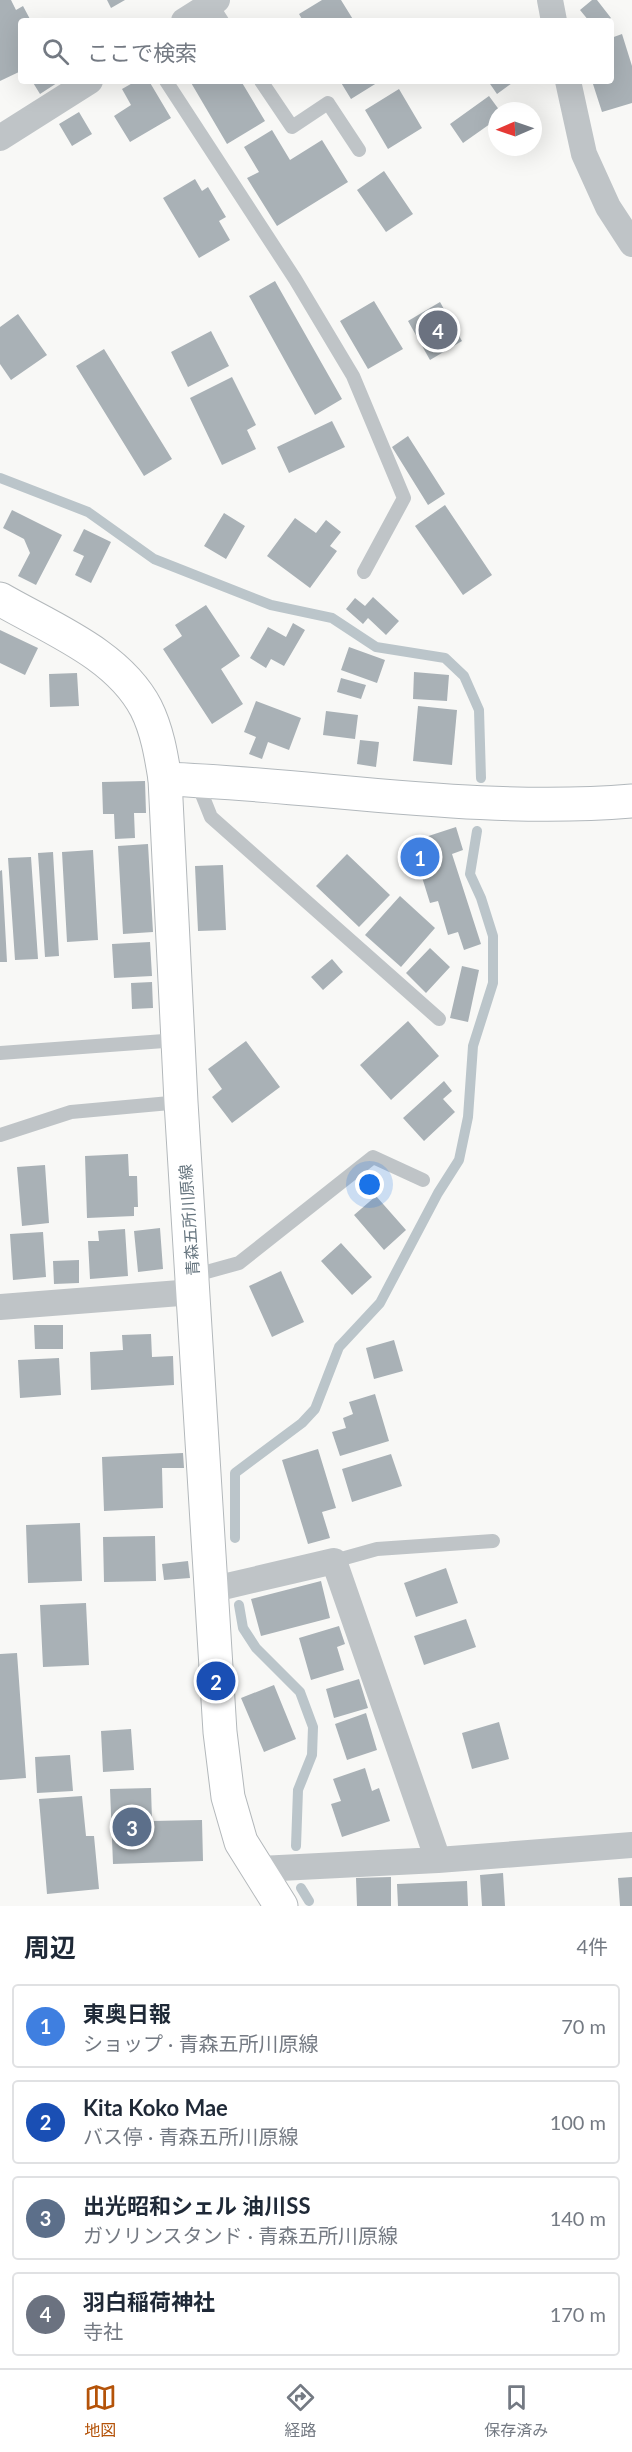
<!DOCTYPE html>
<html lang="ja">
<head>
<meta charset="utf-8">
<style>
  :root { --surface:#fff; --page:#f2f2f3; --text:#1f2937; --muted:#747a83; --line:#e0e1e3; --accent:#b45309 }
  body { margin:0; font-family:Lato,"Noto Sans JP",sans-serif; background:var(--page); color:var(--text) }
  .compass { position:absolute; left:488px; top:102px; width:54px; height:54px; border-radius:50%; background:var(--surface); box-shadow:0 6px 24px #0002; rotate:268deg }
  .you { position:absolute; left:370px; top:1185px; width:21px; height:21px; margin:-15px; border:4px solid #fff; border-radius:50%; background:#1a73e8; box-shadow:0 0 0 9px #1a73e833 }
  .badge { display:grid; place-items:center; width:39px; height:39px; border-radius:50%; background:var(--accent); color:#fff; font-size:20px; font-weight:700 }
  .pin { position:absolute; translate:-50% -50%; border:3px solid #fff; box-shadow:0 2px 6px #0006 }
  .list { margin:0; padding:0; list-style:none }
  h2 { display:flex; justify-content:space-between; align-items:center; height:78px; margin:0; padding:0 24px; font-size:26px }
  h2 small { font-size:20px; font-weight:400; color:var(--muted) }
  .list li { display:grid; grid-template-columns:39px 1fr auto; gap:18px; align-items:center; box-sizing:border-box; height:84px; margin:0 12px 12px; padding:0 12px; border:2px solid var(--line); border-radius:6px }
  .list b { display:block; font-size:22px; white-space:nowrap }
  .list p { margin:0; font-size:20px; white-space:nowrap; color:var(--muted) }
  .list em { font-size:20px; font-style:normal; color:var(--muted) }
  .icon { flex:none; width:33px; height:33px; fill:none; stroke:currentColor; stroke-width:2; stroke-linecap:round; stroke-linejoin:round }
  .map { position:relative; flex:none; width:632px; height:1906px; overflow:hidden }
  .search { position:absolute; background:var(--surface); box-shadow:0 6px 24px #0002; left:18px; right:18px; top:18px; height:66px; display:flex; align-items:center; gap:15px; box-sizing:border-box; padding:0 21px; border-radius:6px; color:var(--muted); font-size:22px }
  .sheet { height:462px; background:var(--surface) }
  nav { display:flex; justify-content:space-around; align-items:center; box-sizing:border-box; height:84px; border-top:2px solid var(--line); background:var(--surface); font-size:16px; color:var(--muted) }
  nav a { display:grid; justify-items:center; gap:3px }
  nav .on { color:var(--accent) }
  .map>svg:first-child { display:block }
  .lines { fill:none; stroke-linecap:round; stroke-linejoin:round }
  .stream { stroke:#bbc5ca; stroke-width:10 }
  .building { fill:#a9b1b6 }
  .secondary-casing { stroke:#b2b8bc; stroke-width:35 }
  .primary-casing { stroke:#b3b8bb; stroke-width:35 }
  .lane { stroke:#bfc4c7; stroke-width:14 }
  .street { stroke:#bfc4c7; stroke-width:26 }
  .secondary { stroke:#fff; stroke-width:33 }
  .primary { stroke:#fff; stroke-width:33 }
  .labels { text-anchor:middle; stroke-width:6; stroke-linejoin:round; paint-order:stroke }
  .street-label { font-size:16px; fill:#65747e; stroke:#fff }
</style>
</head>
<body>
<div class="map">
<svg width="632" height="1906" viewBox="0 0 632 1906">
  <rect width="100%" height="100%" fill="#f8f8f6"/>
  <g class="lines">
    <!-- stream -->
    <path class="stream" d="M0,478l88,34 66,47 117,46 61,13 44,29 69,11 19,18 15,34 2,68
      M235,1538v-65l67,-50 13,-14 24,-62 41,-44 58,-110 21,-33 9,-43 5,-71 20,-63v-47l-12,-38 -11,-24 7,-43
      M239,1605l4,23 13,20 44,44 13,35 -1,28 -14,35 -2,56
      M301,1888l8,13"/>
  </g>
  <!-- building -->
  <path class="building" d="M0,0h11l5,10 7,-4 8,15h-10v50l-21,10z
    M107,0h18l-14,8z
    M322,0h19l13,21h-51l-4,-7z
    M592,0h5l14,18 -4,3h-18l-9,-11z
    M622,34l10,32v37l-30,9 -10,-31h19v-43z
    M32,81h28l-20,13z
    M136,81h13l22,37 -41,24 -16,-26 17,-11 -9,-16z
    M190,81h51l24,40 -38,23z
    M340,81h40l-29,18z
    M488,81h27l-18,13z
    M399,89l23,39 -34,21 -23,-39z
    M489,96l11,15h-3v8l-34,24 -13,-19z
    M79,112l13,22 -20,12 -13,-22z
    M272,130l18,30 32,-20 26,42 -71,44 -30,-48 12,-6 -15,-25z
    M384,171l29,43 -27,18 -29,-42z
    M195,179l7,12 6,-4 18,30 -7,4 11,19 -31,18 -36,-60z
    M275,281l67,118 -27,16 -66,-119z
    M374,301l29,48 -35,20 -28,-48z
    M440,302l22,39 -32,19 -22,-39z
    M18,314l29,41 -36,25 -11,-16v-37z
    M211,331l18,35 -41,21 -17,-35z
    M104,349l68,110 -28,17 -68,-110z
    M232,377l24,48 -9,5 9,19 -34,16 -32,-67z
    M332,421l13,26 -56,26 -12,-26z
    M408,436l37,58 -17,11 -36,-58z
    M445,505l47,70 -29,20 -48,-69z
    M12,510l50,25 -26,50 -18,-9 12,-23 -6,-14 -21,-11z
    M224,513l21,13 -19,33 -22,-13z
    M295,518l21,15 10,-13 15,12 -11,14 7,5 -27,37 -43,-32z
    M84,529l27,13 -20,41 -16,-8 9,-19 -11,-5z
    M373,597l26,24 -13,14 -18,-17 -5,6 -17,-15 9,-11 10,8z
    M206,605l34,51 -19,13 22,35 -31,20 -49,-75 19,-13 -7,-11z
    M293,623l12,7 -21,36 -13,-7 -5,9 -16,-10 18,-31 18,10z
    M0,630l38,18 -13,27 -25,-12z
    M349,647l36,13 -8,23 -36,-13z
    M414,672l35,3 -2,26 -34,-2z
    M77,673l2,33 -29,1 -1,-33z
    M341,678l25,7 -5,14 -24,-7z
    M256,701l45,17 -12,32 -21,-8 -6,17 -13,-5 7,-17 -12,-5z
    M418,706l39,4 -5,55 -39,-4z
    M326,711l32,4 -3,24 -32,-4z
    M360,740l19,2 -3,25 -19,-3z
    M145,781l1,32h-12l1,25 -20,1 -1,-25h-11l-1,-32z
    M456,827l7,23 -11,4 29,90 -17,6 -6,-18 -10,3 -10,-34 -8,2 -9,-29 -10,3 -10,-32z
    M148,844l5,88 -30,2 -5,-88z
    M93,850l5,90 -31,2 -5,-90z
    M53,852l6,104 -14,1 -7,-104z
    M347,854l43,41 -31,32 -43,-41z
    M31,857l7,102 -23,1 -7,-102z
    M223,865l3,65 -28,1 -3,-65z
    M2,870l5,92h-7v-91z
    M400,896l35,32 -34,39 -36,-32z
    M150,942l2,34 -38,2 -2,-34z
    M430,948l20,19 -24,26 -20,-20z
    M332,959l11,13 -20,18 -12,-13z
    M462,966l17,4 -11,52 -18,-4z
    M152,982l1,26 -21,1 -1,-26z
    M408,1021l31,35 -48,44 -31,-35z
    M246,1041l34,46 -48,36 -20,-26 10,-8 -14,-20z
    M444,1081l8,10 -9,8 12,13 -31,29 -21,-23z
    M128,1154l1,22h8l1,31h-4v9l-47,2 -2,-62z
    M45,1165l4,58 -27,3 -5,-59z
    M376,1196l30,34 -22,20 -30,-35z
    M160,1228l3,41 -25,3 -4,-41z
    M125,1229l3,47 -38,3 -2,-38h11l-1,-10z
    M43,1232l3,45 -33,3 -3,-46z
    M341,1243l31,34 -20,18 -31,-34z
    M79,1260v23l-25,1 -1,-23z
    M281,1271l23,51 -32,15 -23,-51z
    M34,1325h29v24h-28z
    M151,1334l1,23 21,-1 1,29 -83,5 -1,-38 33,-2 -1,-15z
    M394,1340l9,31 -29,8 -8,-31z
    M59,1358l2,37 -41,3 -2,-38z
    M375,1394l14,47 -49,15 -8,-24 14,-4 -3,-10 10,-4 -4,-12z
    M318,1449l18,59 -14,4 8,26 -22,6 -26,-84z
    M183,1453l1,15h-22l1,40 -59,3 -2,-54z
    M391,1454l11,32 -50,16 -10,-33z
    M80,1523l2,58 -54,2 -2,-58z
    M155,1536l1,45 -52,1 -1,-45z
    M188,1561l2,17 -26,2 -2,-16z
    M446,1568l12,35 -42,14 -12,-34z
    M321,1581l9,37 -69,18 -10,-37z
    M86,1603l3,62 -46,2 -3,-62z
    M466,1619l10,28 -52,18 -10,-29z
    M339,1626l6,18 -8,3 7,23 -33,10 -12,-42z
    M17,1653l9,125 -26,2v-126z
    M359,1679l9,29 -34,10 -8,-29z
    M274,1685l22,54 -32,13 -23,-54z
    M366,1713l11,37 -30,10 -12,-36z
    M499,1722l10,37 -37,10 -10,-36z
    M131,1729l3,41 -31,2 -2,-41z
    M70,1755l3,36 -36,2 -2,-36z
    M365,1768l7,23 7,-3 11,33 -48,16 -11,-33 10,-3 -8,-22z
    M151,1788l1,33 50,-1 1,41 -90,3 -3,-75z
    M82,1796l4,40h8l5,53 -52,5 -8,-95z
    M503,1873l2,33h-23l-2,-31z
    M391,1877v29h-34l-1,-28z
    M632,1877v29h-12l-2,-28z
    M467,1881l1,25h-70l-1,-22z"/>
  <g class="lines">
    <!-- secondary casing -->
    <g class="secondary-casing">
      <path id="secondary" d="M165,779c155,6 311,35 467,22"/>
    </g>
    <!-- primary casing -->
    <g class="primary-casing">
      <path id="primary" d="M0,599c50,29 118,55 146,109 11,22 15,46 19,71l16,323 39,630 8,65 13,45 40,64"/>
    </g>
    <!-- lane -->
    <path class="lane" d="M211,4l11,17
      M166,81l129,198 58,97 51,122 -40,74
      M261,81l31,46 36,-24 31,47
      M197,782l14,35 228,202
      M0,1053l178,-13
      M0,1135l71,-23 110,-10
      M192,1276l47,-13 134,-106 50,23
      M334,1561l43,-12 116,-8"/>
    <!-- street -->
    <path class="street" d="M550,0l4,21
      M184,21l33,-21
      M568,81l16,73 24,53 24,37
      M0,138l90,-57
      M0,1307l193,-15
      M210,1590l124,-29 104,299
      M260,1869l178,-9 194,-15"/>
    <!-- secondary -->
    <use href="#secondary" class="secondary"/>
    <!-- primary -->
    <use href="#primary" class="primary"/>
  </g>
  <g class="labels">
    <!-- street labels -->
    <g class="street-label">
      <text transform="translate(189 1220) rotate(-94)" y="6">青森五所川原線</text>
    </g>
  </g>
</svg>
<svg class="compass" viewBox="-18 -18 36 36"><path d="M0-13l5 13h-10z" fill="#e53935"/><path d="M0 13l5-13h-10z" fill="#747a83"/></svg>
<div class="you"></div>
<div class="pin badge" style="left:420px;top:857px;background:#3f7fe0">1</div>
<div class="pin badge" style="left:216px;top:1681px;background:#1a4fb4">2</div>
<div class="pin badge" style="left:132px;top:1827px;background:#5c6f8a">3</div>
<div class="pin badge" style="left:438px;top:330px;background:#6b7280">4</div>
<div class="search"><svg class="icon" aria-label="search" viewBox="0 0 24 24"><circle cx="10" cy="10" r="6"/><path d="M15 15l6 6"/></svg>ここで検索</div>
</div>
<section class="sheet">
<h2>周辺<small>4件</small></h2>
<ul class="list">
<li><span class="badge" style="background:#3f7fe0">1</span><div><b>東奥日報</b><p>ショップ · 青森五所川原線</p></div><em>70 m</em></li>
<li><span class="badge" style="background:#1a4fb4">2</span><div><b>Kita Koko Mae</b><p>バス停 · 青森五所川原線</p></div><em>100 m</em></li>
<li><span class="badge" style="background:#5c6f8a">3</span><div><b>出光昭和シェル 油川SS</b><p>ガソリンスタンド · 青森五所川原線</p></div><em>140 m</em></li>
<li><span class="badge" style="background:#6b7280">4</span><div><b>羽白稲荷神社</b><p>寺社</p></div><em>170 m</em></li>
</ul>
</section>
<nav>
<a class="on"><svg class="icon" aria-label="map" viewBox="0 0 24 24"><path d="M3 6l6-2 6 2 6-2v14l-6 2-6-2-6 2zM9 4v14M15 6v14"/></svg>地図</a>
<a><svg class="icon" aria-label="directions" viewBox="0 0 24 24"><path d="M12 3l9 9-9 9-9-9zM9 14v-3h6M13 9l2 2-2 2"/></svg>経路</a>
<a><svg class="icon" aria-label="saved" viewBox="0 0 24 24"><path d="M7 4h10v16l-5-4-5 4z"/></svg>保存済み</a>
</nav>
</body>
</html>
